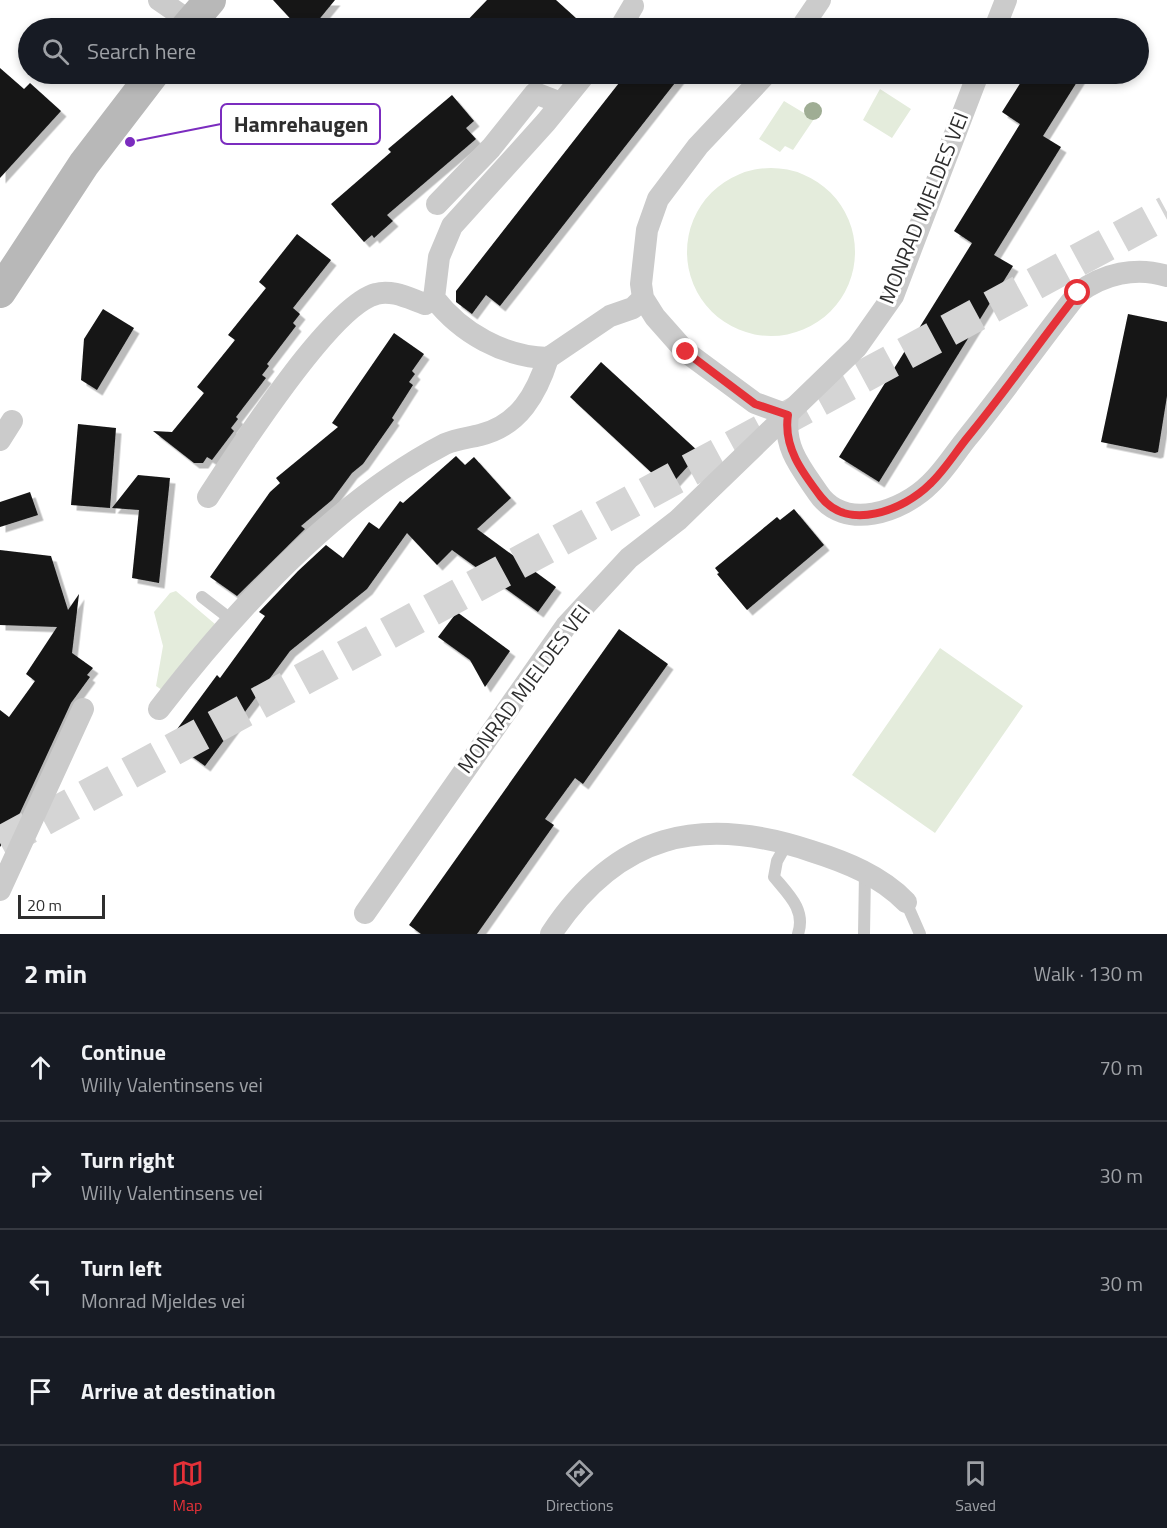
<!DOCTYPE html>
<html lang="en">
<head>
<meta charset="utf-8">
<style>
  :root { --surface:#171b24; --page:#242831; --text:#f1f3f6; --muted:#9ea1a6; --line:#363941; --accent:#e53138 }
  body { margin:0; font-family:"Titillium Web",sans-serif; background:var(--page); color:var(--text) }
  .scale { position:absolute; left:18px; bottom:15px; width:87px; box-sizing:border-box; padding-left:6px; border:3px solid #2e2e2e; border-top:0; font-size:16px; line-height:21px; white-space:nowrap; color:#2e2e2e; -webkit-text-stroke:4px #fff; paint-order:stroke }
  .stop { position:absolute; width:18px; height:18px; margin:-14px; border:4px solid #e53138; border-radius:50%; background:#fff }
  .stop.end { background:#e53138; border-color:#fff; box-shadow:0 2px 6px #0008 }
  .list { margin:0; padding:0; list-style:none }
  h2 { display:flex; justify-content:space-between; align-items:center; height:78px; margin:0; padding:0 24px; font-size:26px }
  h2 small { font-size:20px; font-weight:400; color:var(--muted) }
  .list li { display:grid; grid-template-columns:39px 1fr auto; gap:18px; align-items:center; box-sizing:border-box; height:108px; padding:0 24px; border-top:2px solid var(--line) }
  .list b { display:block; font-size:22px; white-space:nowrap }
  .list p { margin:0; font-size:20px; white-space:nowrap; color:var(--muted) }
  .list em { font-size:20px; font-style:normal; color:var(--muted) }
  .icon { flex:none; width:33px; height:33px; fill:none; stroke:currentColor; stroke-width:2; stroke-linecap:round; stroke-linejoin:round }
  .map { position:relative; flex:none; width:1167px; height:934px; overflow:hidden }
  .search { position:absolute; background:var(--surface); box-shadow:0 3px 9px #0003; left:18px; right:18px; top:18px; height:66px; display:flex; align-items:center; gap:15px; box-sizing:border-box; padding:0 21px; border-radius:33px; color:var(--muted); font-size:22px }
  .sheet { height:510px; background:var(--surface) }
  nav { display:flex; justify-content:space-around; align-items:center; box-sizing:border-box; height:84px; border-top:2px solid var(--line); background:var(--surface); font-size:16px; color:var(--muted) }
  nav a { display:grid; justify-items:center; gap:3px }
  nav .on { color:var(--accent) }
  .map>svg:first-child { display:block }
  .green { fill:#e4ecdc }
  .building { fill:#151515; filter:url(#shadow) }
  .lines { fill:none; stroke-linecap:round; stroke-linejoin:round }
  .primary-tunnel { stroke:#d5d5d5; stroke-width:33; stroke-dasharray:33 16; stroke-linecap:butt }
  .service { stroke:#cbcbcb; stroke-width:12 }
  .minor { stroke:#cbcbcb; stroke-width:22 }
  .secondary { stroke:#b8b8b8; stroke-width:32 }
  .tree { fill:#9fad94 }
  .route { stroke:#e53138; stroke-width:8 }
  .labels { text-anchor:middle; stroke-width:6; stroke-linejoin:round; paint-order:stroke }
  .street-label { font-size:21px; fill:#2e2e2e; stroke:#fff }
  .leader { fill:none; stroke:#7b2cbf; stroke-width:2 }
  .callout-dot { fill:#7b2cbf; stroke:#fff; stroke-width:2 }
  .callout { fill:#fff; stroke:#7b2cbf; stroke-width:2 }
  .callout-label { font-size:22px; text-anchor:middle; font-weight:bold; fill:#2e2e2e }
</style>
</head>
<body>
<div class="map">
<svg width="1167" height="934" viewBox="0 0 1167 934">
  <defs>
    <filter id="shadow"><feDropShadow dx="5.5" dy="5.5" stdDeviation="0" flood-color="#0004"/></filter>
  </defs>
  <rect width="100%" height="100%" fill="#fff"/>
  <!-- green -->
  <path class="green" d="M880,89l31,20 -19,29 -29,-18z
    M784,101l30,18 -21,31 -8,-4 -5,6 -21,-13z
    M687 252a84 84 0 1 1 168 0a84 84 0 1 1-168 0Z
    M176,591l39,33 -53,66 -6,-4 7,-40 -9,-34 16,-19z
    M940,648l83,58 -88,127 -83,-58z"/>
  <!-- building -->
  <path class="building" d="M273,0h62l-23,28h-13z
    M487,0h69l31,28h-127z
    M0,68l24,21 6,-6 31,28 -61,67z
    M626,74h56l-182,232 -14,-11 -14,19 -16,-12v-11z
    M1026,74h56l-39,62 18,11 -67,108 19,11 -134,216 -40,-25 133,-214 -18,-12 66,-107 -18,-12z
    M452,95l22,26 -8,7 10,11 -89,76 6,6 -19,17 -2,-3 -8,7 -33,-38 60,-52 -3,-3z
    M297,234l34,26 -38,48 7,6 -7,9 3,3 -29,38 2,2 -7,9 4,3 -30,39 2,2 -7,9 3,3 -22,29 -5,-3 -4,6h-9l-41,-32 19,1 32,-39 -7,-6 38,-47 -7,-5 38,-47 -7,-6z
    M103,309l31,19 -37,62 -16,-10 3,-41z
    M1128,314l39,8v74l-9,56 -3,1 -54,-11z
    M394,333l30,21 -12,17 3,3 -6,8 4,3 -21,33 2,2 -31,44 -11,9 -20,27 -31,26 4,3 -68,67 -27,-19 60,-85 10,-9 -4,-5 62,-51 -6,-4z
    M601,362l99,91 -32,35 -98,-91z
    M78,424l38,4 -6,80 -39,-3z
    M456,456l9,9 9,-8 37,41 -34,31 79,58 -18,25 -86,-62 -15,15 -30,-32 -40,56 -77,62 -85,115 -36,-26 48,-65 3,3 45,-62 -6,-4 39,-41 28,-26 17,13 26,-36 10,7 21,-28 3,2z
    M138,475l32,3 -11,105 -27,-5 7,-68 -27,-2z
    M30,492l8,23 -38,12v-25z
    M794,509l30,36 -77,65 -30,-36 2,-1 -4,-5 62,-51 3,3z
    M0,550l51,6 17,54 11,-16 -7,59 21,15 -6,7 3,2 -19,26 -58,125 -13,19v-137l9,7 26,-36 -9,-7 31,-47 -57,-2z
    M457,612l53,39 -25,36 -15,-27 -32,-23z
    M619,629l49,35 -85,120 -8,-6 -30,41 9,6 -77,109h-56l-12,-9z"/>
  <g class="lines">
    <!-- primary-tunnel -->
    <path class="primary-tunnel" d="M0,843l1167,-631"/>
    <!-- service -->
    <path class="service" d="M202,597l31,24
      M787,843l-10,18 -3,16c15,18 32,33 24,57
      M906,902l14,32
      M864,934l1,-61"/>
    <!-- minor -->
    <path class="minor" d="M159,0l32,22
      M620,28l13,-22
      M801,28l19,-28
      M995,28l11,-28
      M585,74l-39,48 -94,104 -13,31 -5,41c27,35 70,59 114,60l62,-42 23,-8 10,-10
      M766,74l-68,72 -40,53 -11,31 -6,54 2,14 12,19 31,35 69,51 33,12
      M437,204l54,-56 44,-55 26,10
      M788,415c-5,32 13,53 30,78 26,39 84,19 112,-9 14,-13 25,-31 37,-46 38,-47 73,-97 111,-145 25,-19 58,-27 89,-17
      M0,440l12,-19
      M208,497c28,-43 122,-191 168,-203 16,-5 34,5 49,10l9,-6
      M159,709c75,-97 176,-208 286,-265 11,-5 23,-6 35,-9 39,-9 57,-42 68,-77
      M0,890l83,-181
      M365,913l201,-287 63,-68 49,-38 179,-173 36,-51 85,-222
      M551,934c66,-100 149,-120 260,-83 35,11 70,25 95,51"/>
    <!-- secondary -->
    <path class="secondary" d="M186,28l24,-28
      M0,292l84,-128 69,-90"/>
  </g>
  <!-- trees -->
  <circle class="tree" cx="813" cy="111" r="9"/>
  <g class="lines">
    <!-- route -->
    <path class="route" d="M686,352l69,52 33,11c-5,32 14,57 33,82 27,35 83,13 109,-13 14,-13 25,-31 37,-46 39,-47 73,-97 111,-145"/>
  </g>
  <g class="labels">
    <!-- street labels -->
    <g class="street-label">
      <text transform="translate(924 208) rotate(-68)" y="7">MONRAD MJELDES VEI</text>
      <text transform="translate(524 689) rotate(-53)" y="7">MONRAD MJELDES VEI</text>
    </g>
  </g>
  <!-- callouts -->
  <path class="leader" d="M130 142L221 124"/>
  <circle class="callout-dot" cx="130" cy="142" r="6"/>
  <rect class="callout" x="221" y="104" width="159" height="40" rx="6"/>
  <g class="callout-label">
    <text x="301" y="132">Hamrehaugen</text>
  </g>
</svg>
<div class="scale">20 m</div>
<div class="stop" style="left:1078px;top:293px"></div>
<div class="stop end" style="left:686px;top:352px"></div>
<div class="search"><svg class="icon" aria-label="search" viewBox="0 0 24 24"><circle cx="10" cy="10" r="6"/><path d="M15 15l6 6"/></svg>Search here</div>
</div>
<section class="sheet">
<h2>2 min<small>Walk · 130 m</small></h2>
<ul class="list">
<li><svg class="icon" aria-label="ahead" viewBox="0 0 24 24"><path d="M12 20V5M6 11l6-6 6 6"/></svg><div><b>Continue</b><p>Willy Valentinsens vei</p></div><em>70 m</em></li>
<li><svg class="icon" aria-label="right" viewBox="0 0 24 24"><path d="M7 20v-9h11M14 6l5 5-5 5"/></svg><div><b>Turn right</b><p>Willy Valentinsens vei</p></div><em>30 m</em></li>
<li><svg class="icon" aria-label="left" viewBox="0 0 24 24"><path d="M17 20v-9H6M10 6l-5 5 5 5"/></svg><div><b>Turn left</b><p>Monrad Mjeldes vei</p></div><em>30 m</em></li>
<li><svg class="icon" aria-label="arrive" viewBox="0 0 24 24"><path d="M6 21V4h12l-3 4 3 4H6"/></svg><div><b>Arrive at destination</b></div></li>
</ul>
</section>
<nav>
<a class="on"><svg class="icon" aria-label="map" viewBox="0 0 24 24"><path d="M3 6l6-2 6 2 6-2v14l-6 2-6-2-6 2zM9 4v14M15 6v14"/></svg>Map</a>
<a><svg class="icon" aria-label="directions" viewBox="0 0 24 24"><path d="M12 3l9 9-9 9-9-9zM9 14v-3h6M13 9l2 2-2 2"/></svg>Directions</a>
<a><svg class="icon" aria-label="saved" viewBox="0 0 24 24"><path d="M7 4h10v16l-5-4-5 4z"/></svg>Saved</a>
</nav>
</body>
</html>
